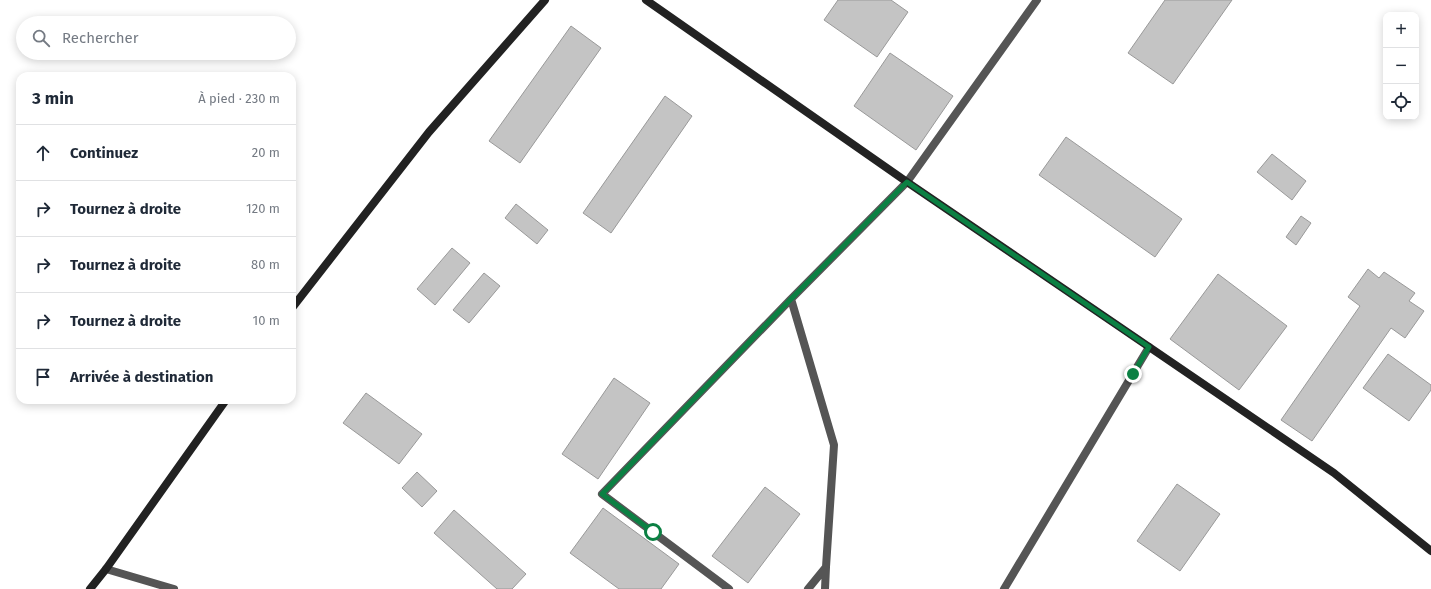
<!DOCTYPE html>
<html lang="fr">
<head>
<meta charset="utf-8">
<style>
  :root { --surface:#fff; --page:#f6f6f7; --text:#1f2937; --muted:#747a83; --line:#e0e1e3 }
  body { margin:0; font-family:"Fira Sans",sans-serif; background:var(--page); color:var(--text) }
  .controls { position:absolute; right:12px; top:12px; display:grid; overflow:hidden; border-radius:8px; box-shadow:0 2px 10px #0003 }
  .controls button { width:36px; height:36px; display:grid; place-items:center; padding:0; border:0; border-bottom:1px solid var(--line); background:var(--surface); color:var(--text); font:20px sans-serif }
  .stop { position:absolute; width:12px; height:12px; margin:-9px; border:3px solid #0b8043; border-radius:50%; background:#fff }
  .stop.end { background:#0b8043; border-color:#fff; box-shadow:0 1px 4px #0008 }
  .list { margin:0; padding:0; list-style:none }
  h2 { display:flex; justify-content:space-between; align-items:center; height:52px; margin:0; padding:0 16px; font-size:17px }
  h2 small { font-size:13px; font-weight:400; color:var(--muted) }
  .list li { display:grid; grid-template-columns:26px 1fr auto; gap:12px; align-items:center; box-sizing:border-box; height:56px; padding:0 16px; border-top:1px solid var(--line) }
  .list b { display:block; font-size:15px; white-space:nowrap }
  .list em { font-size:13px; font-style:normal; color:var(--muted) }
  .icon { flex:none; width:22px; height:22px; fill:none; stroke:currentColor; stroke-width:2; stroke-linecap:round; stroke-linejoin:round }
  .map { position:relative; flex:none; width:1431px; height:589px; overflow:hidden }
  .search { position:absolute; background:var(--surface); box-shadow:0 2px 10px #0003; left:16px; top:16px; width:280px; height:44px; display:flex; align-items:center; gap:10px; box-sizing:border-box; padding:0 14px; border-radius:22px; color:var(--muted); font-size:15px }
  .panel { position:absolute; background:var(--surface); box-shadow:0 2px 10px #0003; left:16px; top:72px; width:280px; height:332px; border-radius:12px }
  .map>svg:first-child { display:block }
  .building { fill:#c4c4c4; stroke:#999 }
  .lines { fill:none; stroke-linecap:round; stroke-linejoin:round }
  .street { stroke:#555; stroke-width:8 }
  .secondary { stroke:#222; stroke-width:8 }
  .route { stroke:#0b8043; stroke-width:5 }
</style>
</head>
<body>
<div class="map">
<svg width="1431" height="589" viewBox="0 0 1431 589">
  <rect width="100%" height="100%" fill="#fff"/>
  <!-- building -->
  <path class="building" d="M838,0h53l17,12 -31,45 -53,-37z
    M1165,0h67l-59,84 -45,-31z
    M571,26l30,22 -81,115 -31,-22z
    M890,53l63,43 -37,54 -62,-44z
    M665,96l27,20 -81,117 -28,-20z
    M1066,137l116,82 -27,38 -116,-82z
    M1272,154l34,27 -14,19 -35,-28z
    M516,204l32,26 -11,14 -32,-26z
    M1301,216l10,7 -15,22 -10,-8z
    M452,248l18,15 -35,42 -18,-16z
    M1368,269l11,9 5,-6 31,21 -6,8 15,10 -19,27 -14,-10 -79,113 -31,-21 79,-114 -12,-9z
    M484,273l16,13 -31,37 -16,-13z
    M1218,274l69,52 -48,64 -69,-51z
    M1388,354l43,31v5l-22,31 -46,-33z
    M614,378l36,25 -52,76 -36,-25z
    M366,393l56,41 -23,30 -56,-41z
    M417,472l20,19 -15,16 -20,-19z
    M1177,484l43,30 -40,57 -43,-30z
    M765,487l35,27 -52,69 -36,-27z
    M603,508l76,56 -18,25h-42l-49,-36z
    M454,510l72,64 -14,15h-15l-63,-56z"/>
  <g class="lines">
    <!-- street -->
    <path class="street" d="M106,569l68,20
      M729,589l-127,-95 189,-195
      M808,589l18,-22 8,-122 -43,-146 116,-117 130,-182
      M825,589l1,-22
      M1004,589l145,-242"/>
    <!-- secondary -->
    <path class="secondary" d="M646,0l261,182 427,291 97,78
      M292,308l137,-176 116,-132
      M90,589l16,-20 120,-169"/>
  </g>
  <g class="lines">
    <!-- route -->
    <path class="route" d="M653,532l-51,-38 189,-195 116,-117 242,165 -16,27"/>
  </g>
</svg>
<div class="controls">
<button>+</button>
<button>−</button>
<button><svg class="icon" aria-label="locate" viewBox="0 0 24 24"><circle cx="12" cy="12" r="6"/><path d="M12 2v4M12 18v4M2 12h4M18 12h4"/></svg></button>
</div>
<div class="stop" style="left:653px;top:532px"></div>
<div class="stop end" style="left:1133px;top:374px"></div>
<div class="search"><svg class="icon" aria-label="search" viewBox="0 0 24 24"><circle cx="10" cy="10" r="6"/><path d="M15 15l6 6"/></svg>Rechercher</div>
<section class="panel">
<h2>3 min<small>À pied · 230 m</small></h2>
<ul class="list">
<li><svg class="icon" aria-label="ahead" viewBox="0 0 24 24"><path d="M12 20V5M6 11l6-6 6 6"/></svg><div><b>Continuez</b></div><em>20 m</em></li>
<li><svg class="icon" aria-label="right" viewBox="0 0 24 24"><path d="M7 20v-9h11M14 6l5 5-5 5"/></svg><div><b>Tournez à droite</b></div><em>120 m</em></li>
<li><svg class="icon" aria-label="right" viewBox="0 0 24 24"><path d="M7 20v-9h11M14 6l5 5-5 5"/></svg><div><b>Tournez à droite</b></div><em>80 m</em></li>
<li><svg class="icon" aria-label="right" viewBox="0 0 24 24"><path d="M7 20v-9h11M14 6l5 5-5 5"/></svg><div><b>Tournez à droite</b></div><em>10 m</em></li>
<li><svg class="icon" aria-label="arrive" viewBox="0 0 24 24"><path d="M6 21V4h12l-3 4 3 4H6"/></svg><div><b>Arrivée à destination</b></div></li>
</ul>
</section>
</div>
</body>
</html>
